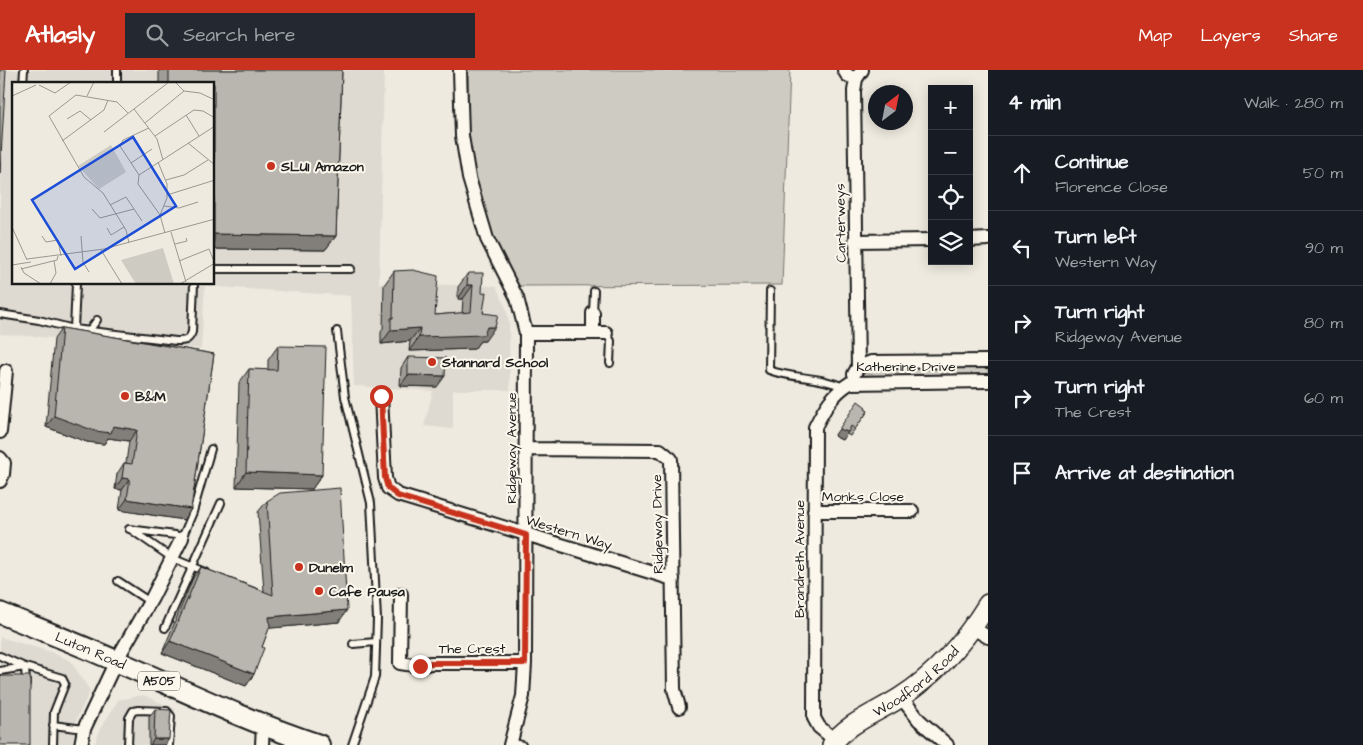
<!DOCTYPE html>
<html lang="en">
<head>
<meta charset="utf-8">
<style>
  :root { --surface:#171b24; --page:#242831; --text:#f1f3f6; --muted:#9ea1a6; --line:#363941; --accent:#c8321e }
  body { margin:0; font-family:"Architects Daughter",sans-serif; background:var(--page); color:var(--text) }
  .controls { position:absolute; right:15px; top:15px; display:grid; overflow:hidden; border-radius:0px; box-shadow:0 2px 12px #0003 }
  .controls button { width:45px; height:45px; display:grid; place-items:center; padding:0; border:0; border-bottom:1px solid var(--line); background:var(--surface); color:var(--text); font:25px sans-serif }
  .compass { position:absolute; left:868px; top:15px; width:45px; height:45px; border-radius:50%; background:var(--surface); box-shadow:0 2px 12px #0003; rotate:32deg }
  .stop { position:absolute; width:15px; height:15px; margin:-11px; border:4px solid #c8321e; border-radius:50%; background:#fff }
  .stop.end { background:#c8321e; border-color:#fff; box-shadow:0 1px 5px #0008 }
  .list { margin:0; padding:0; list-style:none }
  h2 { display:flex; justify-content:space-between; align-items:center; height:65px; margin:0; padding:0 20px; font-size:21px }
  h2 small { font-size:16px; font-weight:400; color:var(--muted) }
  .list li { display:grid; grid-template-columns:32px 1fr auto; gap:15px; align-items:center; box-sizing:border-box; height:75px; padding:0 20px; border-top:1px solid var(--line) }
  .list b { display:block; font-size:19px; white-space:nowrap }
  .list p { margin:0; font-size:16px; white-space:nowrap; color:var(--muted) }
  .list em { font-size:16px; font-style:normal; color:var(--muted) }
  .icon { flex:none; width:28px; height:28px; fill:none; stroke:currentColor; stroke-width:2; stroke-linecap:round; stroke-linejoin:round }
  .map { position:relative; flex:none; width:988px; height:675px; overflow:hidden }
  header { display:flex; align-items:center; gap:30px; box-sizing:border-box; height:70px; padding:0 25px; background:var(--accent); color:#fff }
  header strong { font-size:24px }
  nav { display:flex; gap:28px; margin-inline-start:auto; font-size:18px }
  .search { width:350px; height:45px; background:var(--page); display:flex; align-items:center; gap:12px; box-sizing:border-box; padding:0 18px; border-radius:0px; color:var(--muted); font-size:19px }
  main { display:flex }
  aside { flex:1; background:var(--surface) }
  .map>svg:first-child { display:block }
  .built { fill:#dedad1; fill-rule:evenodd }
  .green { fill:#ceccc2; stroke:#75746f }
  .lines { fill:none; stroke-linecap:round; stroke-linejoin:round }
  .lane-casing { stroke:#1c1c1c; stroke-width:10 }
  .street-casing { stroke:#1c1c1c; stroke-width:16 }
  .secondary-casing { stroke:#1c1c1c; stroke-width:22 }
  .primary-casing { stroke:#1c1c1c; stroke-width:24 }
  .lane { stroke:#fbf7ec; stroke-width:6 }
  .street { stroke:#fbf7ec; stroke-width:12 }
  .secondary { stroke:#fbf7ec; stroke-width:19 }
  .primary { stroke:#fbf7ec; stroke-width:20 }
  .wall { fill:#9f9d96; stroke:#1c1c1c }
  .shaded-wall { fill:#827f7a; stroke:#1c1c1c }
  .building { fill:#b9b6af; stroke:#1c1c1c }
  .route { stroke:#c8321e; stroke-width:6 }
  .poi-dot { fill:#c8321e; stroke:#fbf7ec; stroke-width:2 }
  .labels { text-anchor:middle; stroke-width:4; stroke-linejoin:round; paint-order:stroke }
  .shield { fill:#fbf7ec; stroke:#5f5e5a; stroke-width:1 }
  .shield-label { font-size:12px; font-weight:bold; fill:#1c1c1c }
  .poi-label { font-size:14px; font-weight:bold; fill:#1c1c1c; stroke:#fbf7ec; text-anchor:start }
  .street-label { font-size:14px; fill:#1c1c1c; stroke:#fbf7ec }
  .inset-road { fill:none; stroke:#9a9891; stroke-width:1 }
  .view { fill:#1d4ed8; fill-opacity:0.15; stroke:#1d4ed8; stroke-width:2.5 }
  .inset-edge { fill:none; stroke:#1c1c1c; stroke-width:2.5 }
</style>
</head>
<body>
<header>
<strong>Atlasly</strong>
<div class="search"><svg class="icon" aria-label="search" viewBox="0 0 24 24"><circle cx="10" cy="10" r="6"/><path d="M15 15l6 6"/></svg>Search here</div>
<nav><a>Map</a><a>Layers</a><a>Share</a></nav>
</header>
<main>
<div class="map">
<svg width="988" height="675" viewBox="0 0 988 675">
  <rect width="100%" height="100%" fill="#eeeadf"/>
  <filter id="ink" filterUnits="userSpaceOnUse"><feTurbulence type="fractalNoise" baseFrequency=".02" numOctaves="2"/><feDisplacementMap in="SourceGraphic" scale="10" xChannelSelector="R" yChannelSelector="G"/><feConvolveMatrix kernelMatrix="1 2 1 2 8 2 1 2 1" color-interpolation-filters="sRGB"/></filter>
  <g filter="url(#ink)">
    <!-- built -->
    <path class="built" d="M0,0h384l-5,213 117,3 10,22 3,15 1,67h-57v39l-29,-3 9,-35 -79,-5 -3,-90 -146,-10 -4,63 -201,-15zM14,14h200v200h-200z
      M0,567l51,15 20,9 19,30 -13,27 -4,27h-73z
      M143,625l32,14 -1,36h-80l7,-17 17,-28z"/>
    <!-- green -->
    <path class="green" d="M468,0h322l-8,215 -266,1c-17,-33 -34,-67 -42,-104 -7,-37 -5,-75 -6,-112z
      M988,296v10l-125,1v-10z"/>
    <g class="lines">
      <!-- lane casing -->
      <g class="lane-casing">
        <path id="lane" d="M23,14l1,-14
          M117,14v-14
          M214,199h137
          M770,221l-1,79c24,9 51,6 74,17
          M593,243l1,-22
          M0,244l39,6 35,9 2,-45
          M74,259l102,12c8,0 13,0 16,-9l2,-48
          M89,261l8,-11
          M337,261l8,66 26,106 6,116 -2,58 -23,68
          M606,263l5,8 -1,22
          M129,459l46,6 7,3 11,-26 18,-63
          M130,459l42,29 34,14
          M118,511l32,21
          M165,558l56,-125
          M353,574l23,-2
          M0,586l25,11 1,17
          M0,601l25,-4 37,11 3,6 -11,28 -1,33
          M53,655l31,4
          M511,672l11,3
          M128,675l1,-27 4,-7 5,-1 29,1 4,5 -2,29"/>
      </g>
      <!-- street casing -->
      <g class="street-casing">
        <path id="street" d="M460,0l2,66 7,42 18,61 30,59 9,35 -1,330 -2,33 -13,49
          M844,0l3,5 9,4
          M969,170l19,-1
          M855,171l77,-1
          M526,263h80
          M593,263v-20
          M858,297l-4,-276 2,-12 6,-9
          M854,304l4,-7 13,-5 117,-1
          M850,313l138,-2
          M381,326l4,82 3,10 10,7 275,84
          M0,362l6,-61
          M526,379l134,1 11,9 3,230 5,18
          M0,388l4,5 -1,11 -3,7
          M814,441h98
          M401,524l-1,69 20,3 10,-3h95
          M973,558l15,9
          M901,627l18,23 28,25
          M835,670l-16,-13 -5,-9 1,-291c9,-18 17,-33 35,-44
          M81,675l3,-16 32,-68 36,-63 30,-60
          M262,675l1,-20"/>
      </g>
      <!-- secondary casing -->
      <g class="secondary-casing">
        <g id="secondary">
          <path id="s1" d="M832,675c13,-21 48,-34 69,-48 37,-24 64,-56 87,-93"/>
        </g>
      </g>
      <!-- primary casing -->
      <g class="primary-casing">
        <g id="primary">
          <path id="s2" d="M0,543c39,16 78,31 116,48 67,29 133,61 203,84"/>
        </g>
      </g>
      <!-- lane -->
      <use href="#lane" class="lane"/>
      <!-- street -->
      <use href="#street" class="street"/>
      <!-- secondary -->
      <use href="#secondary" class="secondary"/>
      <!-- primary -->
      <use href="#primary" class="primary"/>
    </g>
    <!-- wall -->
    <path class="wall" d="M159,0h183l-6,166 -11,14 -111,-1v-165h-55z
      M394,201l41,44 27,-2 1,-14h-5v-12l10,-14 14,20 3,48h-5l-6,8 -65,2 1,-10 -29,3v-12l2,-3 1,-44z
      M62,258l152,26 -23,155 -7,11 -65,-10 3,-20 -7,-1 2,-15 7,-11h2l3,-22 -21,-3 -4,6 -17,-2 -41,-15 8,-88z
      M278,276l44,129 -10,14 -76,-2 3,-104 10,-14 19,1v-10z
      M408,287l29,30 -37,-1 1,-18z
      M865,339l3,2 -18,25 -4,-2 -4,6 -8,-4z
      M267,431l72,121 -70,6 -7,19 -8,27 -8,12 -84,-33 31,-75 8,-11 63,24 -6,-79z
      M155,639l10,36h-16v-28z"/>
    <!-- shaded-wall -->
    <path class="shaded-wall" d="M214,164l122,2 -11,14 -111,-1z
      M467,215h6l-10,14h-5z
      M487,257h8l-10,14h-5l-6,8 -65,2 10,-14z
      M420,258l-10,13 -29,3 10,-14z
      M408,305l37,1 -8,11 -37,-1z
      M54,346l59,10 24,4 -8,11 -21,-3 -4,6 -17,-2 -41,-15z
      M839,359l9,3 -6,8 -8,-4z
      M246,402l76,3 -10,14 -76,-2z
      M122,408l8,1 -8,11 -7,-1z
      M127,429l64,10 -7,11 -65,-10z
      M347,540l-8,12 -78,7 8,-12z
      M170,571l84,33 -8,12 -84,-33z
      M154,669h15l-4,6h-15z"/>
    <!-- building -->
    <path class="building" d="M0,0h6l-6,104z
      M169,0h173l-6,166 -122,-2v-150h-45z
      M413,200l25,6 -3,39 36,-3 2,-27h-6l1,-12h15l-1,20 4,-1 -3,21 15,2 -3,12h-8l-3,8 -65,2 1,-9 -29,2v-12h2l1,-47z
      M62,258l152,26 -23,155 -64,-10 3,-20 -8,-1 2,-15 8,1 5,-34 -24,-4 -2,7 -16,-2 -41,-15z
      M278,276l48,1 -4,128 -76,-3 3,-103 28,1z
      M408,287l38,1 -1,18 -37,-1z
      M858,331l8,6 -1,2 3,2 -13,18 -4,-3 -3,6 -9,-3z
      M340,418l7,122 -78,7 1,9 -8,21 2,1 -10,26 -84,-33 31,-74 72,28 -6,-94 13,-8z
      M0,606h30v69h-30z
      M155,639l16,1 -2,29h-15z"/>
  </g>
  <g class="lines" filter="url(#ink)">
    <!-- route -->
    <path class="route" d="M381,326l4,82 3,10 10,8 128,39 -1,128h-95l-10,3"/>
  </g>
  <!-- markers -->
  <g class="poi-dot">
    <circle cx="271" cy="96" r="5"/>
    <circle cx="432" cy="292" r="5"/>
    <circle cx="125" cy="326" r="5"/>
    <circle cx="299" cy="497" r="5"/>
    <circle cx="319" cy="521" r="5"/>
  </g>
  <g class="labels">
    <!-- shield labels -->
    <rect class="shield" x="138" y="601.5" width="42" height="19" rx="4"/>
    <g class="shield-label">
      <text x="159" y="615">A505</text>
    </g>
    <!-- poi labels -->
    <g class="poi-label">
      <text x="281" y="101">SLU1 Amazon</text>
      <text x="442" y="297">Stannard School</text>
      <text x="135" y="331">B&amp;M</text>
      <text x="309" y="502">Dunelm</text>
      <text x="329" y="526">Cafe Pausa</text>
    </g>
    <!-- street labels -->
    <g class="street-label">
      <text transform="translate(840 153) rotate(-91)" y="5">Carterweys</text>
      <text x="906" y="301">Katherine Drive</text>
      <text transform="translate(511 378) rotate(-90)" y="5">Ridgeway Avenue</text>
      <text x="863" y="431">Monks Close</text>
      <text transform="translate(657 454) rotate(-91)" y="5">Ridgeway Drive</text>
      <text transform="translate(569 462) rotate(17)" y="5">Western Way</text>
      <text transform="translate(799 489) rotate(-90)" y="5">Brandreth Avenue</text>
      <text x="472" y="583">The Crest</text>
      <text dy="5" stroke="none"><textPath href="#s2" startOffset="98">Luton Road</textPath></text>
      <text dy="5" stroke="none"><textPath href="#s1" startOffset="106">Woodford Road</textPath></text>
    </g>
  </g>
  <!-- overview -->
  <g transform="translate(12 12)">
    <rect width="202" height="202" fill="#eeeadf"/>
    <path d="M99,63l15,27 -27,17 -21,-23zM151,166l11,36h-38l-15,-24z" fill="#ceccc2"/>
    <path class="inset-road" d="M163,0l9,9 16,2 15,7M27,3l16,8 16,-11M0,14l24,-11M75,14l7,-14M122,27l23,30 6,21M116,31l-11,-11 -41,-7 -27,21 35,61 19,16 23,37 3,13M174,33l13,21M55,37l13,-8 11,9M133,41l39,-32M137,46l-26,12 -3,6 19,29 -1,9 22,31M92,50l65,-50M143,54l39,-26 9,1 12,7M50,59l42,-31 4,-10M176,61l27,22M146,80l9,22v14l-7,17 5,18M119,81l21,-14M127,93l76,-49M154,98l18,-5 24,-15M155,113l48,-15M98,123l16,-8 16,24M152,124l15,2 19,-6M80,127l8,9 34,-9M0,145l15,33M95,146l4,7 13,-8M159,150l15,50M30,154l4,6 12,-2 3,16M69,154l2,26 6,10M163,162l12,-3 -1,-3M89,168l21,34M15,177l77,-10 111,-30M167,179l30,-12 6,15M0,183l19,-3M9,185l3,6 17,11M9,187l36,-9 1,-4M38,202l6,-11 -2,-12M168,202l35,-21"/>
    <path class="view" d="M121,55l43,69 -101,63 -43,-69z"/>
    <rect width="202" height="202" class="inset-edge"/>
  </g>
</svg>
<div class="controls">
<button>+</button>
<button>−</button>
<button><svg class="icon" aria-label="locate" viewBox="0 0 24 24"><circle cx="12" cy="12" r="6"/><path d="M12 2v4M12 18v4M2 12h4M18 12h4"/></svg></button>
<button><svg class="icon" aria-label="layers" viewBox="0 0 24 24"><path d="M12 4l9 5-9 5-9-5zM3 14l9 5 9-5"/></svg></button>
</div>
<svg class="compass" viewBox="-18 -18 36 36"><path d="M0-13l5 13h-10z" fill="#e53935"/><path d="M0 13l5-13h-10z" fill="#9ea1a6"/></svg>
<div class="stop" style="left:381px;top:326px"></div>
<div class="stop end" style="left:420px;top:596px"></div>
</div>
<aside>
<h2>4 min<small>Walk · 280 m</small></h2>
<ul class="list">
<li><svg class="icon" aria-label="ahead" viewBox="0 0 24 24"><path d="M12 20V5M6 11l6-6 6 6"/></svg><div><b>Continue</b><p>Florence Close</p></div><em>50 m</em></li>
<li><svg class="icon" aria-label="left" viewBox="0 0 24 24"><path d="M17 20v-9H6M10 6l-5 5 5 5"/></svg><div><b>Turn left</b><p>Western Way</p></div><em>90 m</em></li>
<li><svg class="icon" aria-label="right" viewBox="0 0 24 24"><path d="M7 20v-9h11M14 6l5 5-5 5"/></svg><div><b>Turn right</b><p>Ridgeway Avenue</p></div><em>80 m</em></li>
<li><svg class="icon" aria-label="right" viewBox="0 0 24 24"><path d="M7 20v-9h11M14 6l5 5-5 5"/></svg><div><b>Turn right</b><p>The Crest</p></div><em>60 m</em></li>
<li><svg class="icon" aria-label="arrive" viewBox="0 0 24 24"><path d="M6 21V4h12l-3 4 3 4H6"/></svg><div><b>Arrive at destination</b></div></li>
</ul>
</aside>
</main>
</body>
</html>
